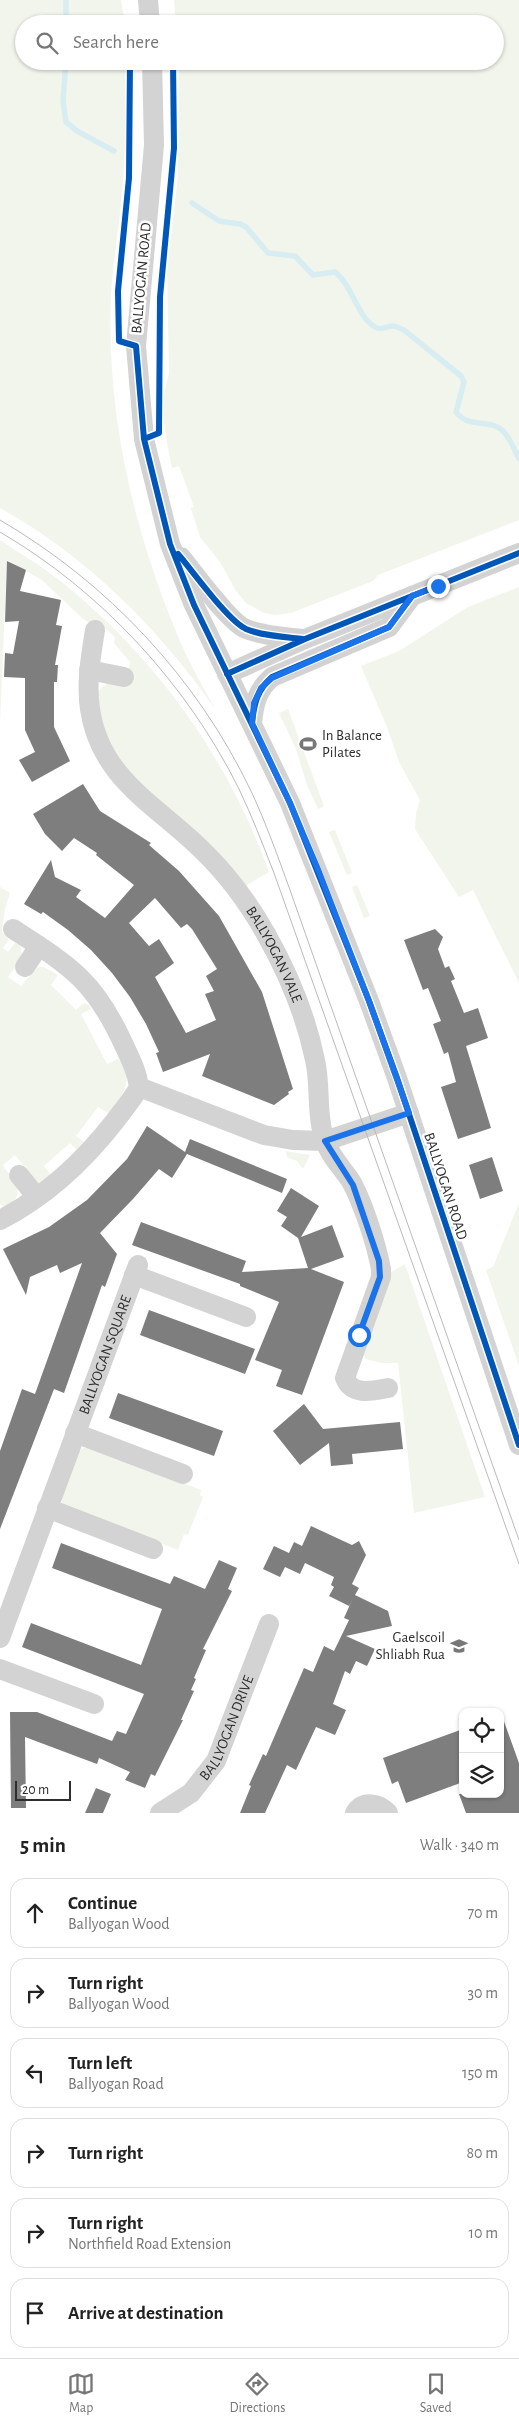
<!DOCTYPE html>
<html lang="en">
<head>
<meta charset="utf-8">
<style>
  :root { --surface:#fff; --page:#f2f2f2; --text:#222; --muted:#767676; --line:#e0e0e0; --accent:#777 }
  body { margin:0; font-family:"Alegreya Sans",sans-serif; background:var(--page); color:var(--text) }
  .controls { position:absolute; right:15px; bottom:15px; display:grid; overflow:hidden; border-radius:10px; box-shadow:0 1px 4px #0004 }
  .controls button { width:45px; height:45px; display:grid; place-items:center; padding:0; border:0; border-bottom:1px solid var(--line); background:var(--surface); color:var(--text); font:25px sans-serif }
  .scale { position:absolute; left:15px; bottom:12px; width:56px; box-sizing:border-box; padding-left:5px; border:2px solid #2e2e2e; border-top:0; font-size:14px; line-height:18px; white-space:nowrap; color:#2e2e2e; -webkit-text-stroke:4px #fff; paint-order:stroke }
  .stop { position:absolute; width:15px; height:15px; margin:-11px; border:4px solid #1a73e8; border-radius:50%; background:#fff }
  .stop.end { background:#1a73e8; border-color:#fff; box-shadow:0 1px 5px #0008 }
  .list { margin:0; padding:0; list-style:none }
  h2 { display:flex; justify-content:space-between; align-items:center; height:65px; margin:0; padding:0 20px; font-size:21px }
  h2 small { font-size:16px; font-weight:400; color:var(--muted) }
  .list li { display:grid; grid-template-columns:32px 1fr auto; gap:15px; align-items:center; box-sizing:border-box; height:70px; margin:0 10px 10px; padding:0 10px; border:1px solid var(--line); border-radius:15px }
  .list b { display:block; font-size:19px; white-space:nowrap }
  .list p { margin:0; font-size:16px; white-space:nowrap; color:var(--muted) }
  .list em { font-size:16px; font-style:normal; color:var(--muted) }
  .icon { flex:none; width:28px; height:28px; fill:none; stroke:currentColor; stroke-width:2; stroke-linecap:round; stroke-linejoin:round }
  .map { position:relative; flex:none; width:519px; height:1813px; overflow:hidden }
  .search { position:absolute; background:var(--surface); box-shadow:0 1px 4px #0004; left:15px; right:15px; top:15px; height:55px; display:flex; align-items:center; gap:12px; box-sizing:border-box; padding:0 18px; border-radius:28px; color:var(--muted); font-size:19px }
  .sheet { height:545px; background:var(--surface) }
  nav { display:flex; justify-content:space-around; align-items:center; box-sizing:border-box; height:70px; border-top:1px solid var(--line); background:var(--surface); font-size:14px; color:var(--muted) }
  nav a { display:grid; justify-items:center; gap:2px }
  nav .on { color:var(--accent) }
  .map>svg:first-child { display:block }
  .green { fill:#f2f5ec }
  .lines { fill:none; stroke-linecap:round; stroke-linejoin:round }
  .stream { stroke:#d8edf2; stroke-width:5.5 }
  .building { fill:#7e7e7e; fill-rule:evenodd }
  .minor { stroke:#d3d3d3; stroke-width:20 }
  .tram { stroke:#bababa; stroke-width:1 }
  .cycleway-casing { stroke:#fff; stroke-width:9 }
  .cycleway { stroke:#0057b8; stroke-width:6 }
  .route { stroke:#1a73e8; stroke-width:6 }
  .labels { text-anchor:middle; stroke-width:5; stroke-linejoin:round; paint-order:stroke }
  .street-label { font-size:15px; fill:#2e2e2e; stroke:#fff }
  .poi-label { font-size:15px; fill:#2e2e2e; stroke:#fff; text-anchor:start }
</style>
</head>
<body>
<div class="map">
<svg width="519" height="1813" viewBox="0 0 519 1813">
  <rect width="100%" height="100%" fill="#fff"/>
  <!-- green -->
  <path class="green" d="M0,0h121l4,24h-101v37h101c1,44 1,89 -3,133 -3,34 -9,67 -11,101 -5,112 20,226 62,329 11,30 27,57 42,85 -56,-81 -129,-153 -215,-201z
    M174,0h345v520l-141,55 -5,6 -82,32 -16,2 -11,-2 -18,-10 -10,-12 -16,-29 -20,-25 -9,-29 3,-1 -15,-41 -7,2c-6,-29 -14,-65 -3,-94l-2,-102 11,-97 1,-114h316v-37h-319z
    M0,540c21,14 43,27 63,43 94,76 165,175 206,289l-24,14c-48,-45 -118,-99 -142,-160 -4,-10 -4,-24 -6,-34l11,-9 18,1 4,-22 -16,-19 1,-6 -13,-11 -14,-4 -6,-4 -40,-38 -35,-20 -7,163z
    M519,587v396l-46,-93 -14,7 -44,-68 1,-16 4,-13 -21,-38 -12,-35 -26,-61 38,-15 69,-44z
    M288,709l36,97 -6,3 -11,-24 -11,-36 -17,-36z
    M335,830l17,43 -5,2 -18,-43z
    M357,885l13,31 -6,2 -12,-31z
    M0,887l10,6 -5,15 -3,24 7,8 -6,8 5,4 7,-9 5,2c4,14 -4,21 -12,32l13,9 17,-19h6l14,8 -7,10 25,25 8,-7 5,2 2,4 -10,5 26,50 11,-5c19,16 3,40 -8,55l-12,-7 -22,29 10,8 -7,8 -9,-9 -26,23 7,9 -9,8h-4l-23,-28 -12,10c10,17 25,26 4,42l-5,-1 -2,-2z
    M285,1151l25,4 -7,14 -6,-8 -9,-3z
    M519,1203v163l-33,-96 7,-3z
    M405,1264l80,233 -71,16 -16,-150h-17l-15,-4 -5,-7 30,-80z
    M83,1448h7l111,42 -1,5 3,2 -15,38 -4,-1 -6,16 -110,-42 -6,-5 -2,-7 18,-44z"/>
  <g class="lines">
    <!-- stream -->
    <path class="stream" d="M66,24v-24
      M66,61l-3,40 3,21 11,9 37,20
      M192,203l27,18 21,3 6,3 22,26 27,3 18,19 22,-3c18,14 23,48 42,56 6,2 10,-2 16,-2 3,0 8,3 11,4l57,46 3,6 -8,30c12,17 34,6 47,19 7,7 12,19 16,28"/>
  </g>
  <!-- building -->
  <path class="building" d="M7,561l19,9 -6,21 41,9 -5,25 6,1 -7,39h3l-1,17h-3v45l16,34 -38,21 -13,-22 16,-8 -10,-22v-52l-21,-1 1,-24 8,1 6,-33 -14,1z
    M83,784l17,27 51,32 -2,2 30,26 40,45 43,76 31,97 -5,3 1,2 -15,11 -72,-29 8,-22 -47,18 -7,-19 3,-1 -13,-28 -16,-27 -18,-24 -21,-23 -23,-20 -25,-18 -2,2 -17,-10 27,-44 4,17 26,13 -5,7 29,21 29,-33 -38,-30 1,-2 -23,-15 -12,13 -17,-17 -12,-20zM155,898l26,30 6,-4 5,5 25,40 -11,7 8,15 -9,3 11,26 -30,13 -31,-56 19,-14 -15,-24 -10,7 -20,-23z
    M435,929l8,8 -5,12 7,19 4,-2 6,13 -4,2 13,32 14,-5 10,30 -22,8 25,82 -33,11 -17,-52 15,-5 -8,-30 -4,2 -11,-30 8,-3 -13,-33 -5,2 -19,-50z
    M147,1126l38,26 5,-13 97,40 -5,14 -95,-39 -15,24 -13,-9 -26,30 -33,34 17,21 -12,33 -3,-2 -38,108 -10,-4 -54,140v-78l22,-62 13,5 47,-131 -22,10 -3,-8 -27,12 -4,18 -23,-46 46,-22 38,-27 40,-41z
    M492,1157l11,34 -23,8 -11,-34z
    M291,1188l28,18 -18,31 31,-12 12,32 -33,12 33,13 -42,113 -26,-9 6,-16 -27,-10 24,-58 -39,-16v-2l-108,-39 9,-23 105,39 -4,11 66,-4 -10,-30 -17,-12 6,-9 -10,-6z
    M149,1310l106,39 -10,25 -105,-39z
    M118,1393l105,38 -9,25 -105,-38z
    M304,1404l19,25 77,-7 3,27 -51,5 1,10 -22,2 -2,-23 -29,22 -27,-34z
    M311,1526l41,19 7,-4 7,14 -14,29 7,4 -4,7 33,16 4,15 -46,10 29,13 -8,17 -11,-5 -6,13 -5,-3 -12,33 13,6 -11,25 -19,-8 -20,43 -9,-5 -22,48h-25l11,-27 -2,-1 14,-31 3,2 38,-88 9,4 11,-26 10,5 15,-31 -5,-2 8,-18 -3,6 -20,-10 5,-9 -3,-2 3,-8 -29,-14 -5,11 -15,-7 -5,10 -17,-8 11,-23 15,7 5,-11 8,4z
    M61,1543l109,41 4,-8 31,13 14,-29 18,8 -9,21 4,2 -29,58 3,1 -12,28 2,1 -5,11 3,1 -13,29h2l-28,56 -4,-2 -6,14 -20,-8 5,-8 -31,-14 -2,6 -72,-27 1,71h-15l-1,-96h27l75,29 5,-10 9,3 18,-40 -122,-47 9,-24 110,42 21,-56 -110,-41z
    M502,1716l17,47v50h-53l-7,-19h41z
    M463,1729v53l-57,21 -8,-22 -6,3 -9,-26z
    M96,1788l15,6 -8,19h-18z"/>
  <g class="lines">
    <!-- minor -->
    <g class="minor">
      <path d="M148,0l2,24"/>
      <path d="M152,61l2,84 -18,201 8,93 26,105 24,61 96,198 79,198 28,77 122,367"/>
      <path d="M181,557c13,16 49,66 65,72 18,7 39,8 58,10"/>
      <path id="s1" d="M95,630c-4,26 -9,52 -5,79 10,70 67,96 112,141 25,24 47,54 64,84 22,39 40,82 49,126 6,26 1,53 9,78 5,18 19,30 28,45 12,23 24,60 29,86v8l-36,101c7,18 27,13 43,10"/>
      <path d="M89,670l35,7"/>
      <path d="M227,674l78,-35 214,-86"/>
      <path d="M252,723c2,-19 5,-33 20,-46l117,-50 23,-31"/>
      <path d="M25,967l14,-21"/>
      <path d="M139,1087l125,48 29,5 32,1 84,-28"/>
      <path d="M19,1175l17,21"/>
      <path d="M0,1220c47,-24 83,-58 115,-99 8,-11 18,-22 24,-34 -2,-16 -9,-29 -16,-44 -29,-63 -53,-77 -110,-114"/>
      <path d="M134,1275l112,42"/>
      <path d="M75,1433l108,41"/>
      <path d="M47,1508l106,41"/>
      <path id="s2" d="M0,1638l138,-373"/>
      <path d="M0,1669l94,35"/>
      <path id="s3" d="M160,1813l31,-20 25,-32 53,-137"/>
      <path d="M355,1813c8,-13 24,-10 33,0"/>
    </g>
    <!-- tram -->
    <path class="tram" d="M0,520c108,63 197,158 251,271 15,32 27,66 39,99l229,650
      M0,532c101,59 187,152 239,257 13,27 24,56 35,84l245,691"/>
    <!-- cycleway casing -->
    <g class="cycleway-casing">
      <path id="cycleway" d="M130,61l-1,117 -11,113 1,50 17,5 8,93 26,105 24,61 96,198 79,198 28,77 122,367
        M144,439l15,-6 1,-136 14,-149 -1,-87
        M178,554c14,16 50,67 68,75 17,7 39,8 57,10
        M227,674l78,-35 214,-86
        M252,723c2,-19 5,-33 20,-46l117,-50 23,-31"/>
    </g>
    <!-- cycleway -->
    <use href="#cycleway" class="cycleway"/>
  </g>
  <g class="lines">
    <!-- route -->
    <path class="route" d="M359,1335l21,-58 -1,-16 -26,-76 -28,-44 84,-28 -40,-112 -50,-129 -29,-69 -38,-80 2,-20 7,-15 11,-10 117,-51 23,-31 26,-10"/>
  </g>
  <!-- icons -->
  <defs>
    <g id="stadium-bare" transform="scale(1.35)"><path d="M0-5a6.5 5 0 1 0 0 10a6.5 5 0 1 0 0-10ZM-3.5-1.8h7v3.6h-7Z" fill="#777" stroke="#fff" stroke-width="2.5" paint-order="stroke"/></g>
    <g id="school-bare" transform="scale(1.35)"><path d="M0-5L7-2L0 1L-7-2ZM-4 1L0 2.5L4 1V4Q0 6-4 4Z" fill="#777" stroke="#fff" stroke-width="2.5" paint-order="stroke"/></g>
  </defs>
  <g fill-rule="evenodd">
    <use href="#stadium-bare" x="308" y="744"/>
    <use href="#school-bare" x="459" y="1646"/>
  </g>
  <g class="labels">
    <!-- street labels -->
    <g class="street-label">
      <text transform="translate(141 278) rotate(-85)" y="5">BALLYOGAN ROAD</text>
      <text dy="5" stroke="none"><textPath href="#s1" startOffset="392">BALLYOGAN VALE</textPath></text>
      <text transform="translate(446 1186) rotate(72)" y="5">BALLYOGAN ROAD</text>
      <text dy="5" stroke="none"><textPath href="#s2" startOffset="302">BALLYOGAN SQUARE</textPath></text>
      <text dy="5" stroke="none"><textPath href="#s3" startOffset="112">BALLYOGAN DRIVE</textPath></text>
    </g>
    <!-- poi labels -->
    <g class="poi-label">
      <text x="322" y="740">In Balance<tspan x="322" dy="17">Pilates</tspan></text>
      <text x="445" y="1642" text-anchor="end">Gaelscoil<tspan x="445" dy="17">Shliabh Rua</tspan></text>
    </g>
  </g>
</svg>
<div class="controls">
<button><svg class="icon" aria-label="locate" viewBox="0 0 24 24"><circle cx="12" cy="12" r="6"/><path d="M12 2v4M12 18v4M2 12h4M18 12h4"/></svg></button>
<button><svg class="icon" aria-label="layers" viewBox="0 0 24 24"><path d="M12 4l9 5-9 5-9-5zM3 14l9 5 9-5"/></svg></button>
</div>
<div class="scale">20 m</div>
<div class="stop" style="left:359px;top:1335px"></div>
<div class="stop end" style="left:438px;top:586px"></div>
<div class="search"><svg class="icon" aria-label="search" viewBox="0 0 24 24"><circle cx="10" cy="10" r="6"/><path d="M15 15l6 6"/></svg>Search here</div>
</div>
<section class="sheet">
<h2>5 min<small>Walk · 340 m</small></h2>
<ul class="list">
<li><svg class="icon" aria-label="ahead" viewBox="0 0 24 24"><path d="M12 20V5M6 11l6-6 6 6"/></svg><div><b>Continue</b><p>Ballyogan Wood</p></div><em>70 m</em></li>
<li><svg class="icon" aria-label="right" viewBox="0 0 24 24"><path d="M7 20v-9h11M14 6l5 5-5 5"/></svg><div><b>Turn right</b><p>Ballyogan Wood</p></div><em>30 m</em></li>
<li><svg class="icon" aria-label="left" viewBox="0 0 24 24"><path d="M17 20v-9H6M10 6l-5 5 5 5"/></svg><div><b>Turn left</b><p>Ballyogan Road</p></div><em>150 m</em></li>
<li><svg class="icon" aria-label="right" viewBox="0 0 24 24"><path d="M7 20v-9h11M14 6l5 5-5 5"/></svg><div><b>Turn right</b></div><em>80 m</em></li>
<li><svg class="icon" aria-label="right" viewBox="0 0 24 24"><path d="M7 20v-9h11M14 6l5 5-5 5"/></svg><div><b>Turn right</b><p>Northfield Road Extension</p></div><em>10 m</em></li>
<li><svg class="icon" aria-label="arrive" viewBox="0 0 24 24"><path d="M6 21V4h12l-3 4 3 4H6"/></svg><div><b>Arrive at destination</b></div></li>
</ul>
</section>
<nav>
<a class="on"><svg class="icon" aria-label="map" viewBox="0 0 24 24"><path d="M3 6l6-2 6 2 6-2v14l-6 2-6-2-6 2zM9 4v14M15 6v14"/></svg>Map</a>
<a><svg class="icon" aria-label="directions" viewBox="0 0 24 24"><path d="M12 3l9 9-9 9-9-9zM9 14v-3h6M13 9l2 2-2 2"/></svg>Directions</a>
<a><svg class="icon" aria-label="saved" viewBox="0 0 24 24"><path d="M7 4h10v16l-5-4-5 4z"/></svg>Saved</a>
</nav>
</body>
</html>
